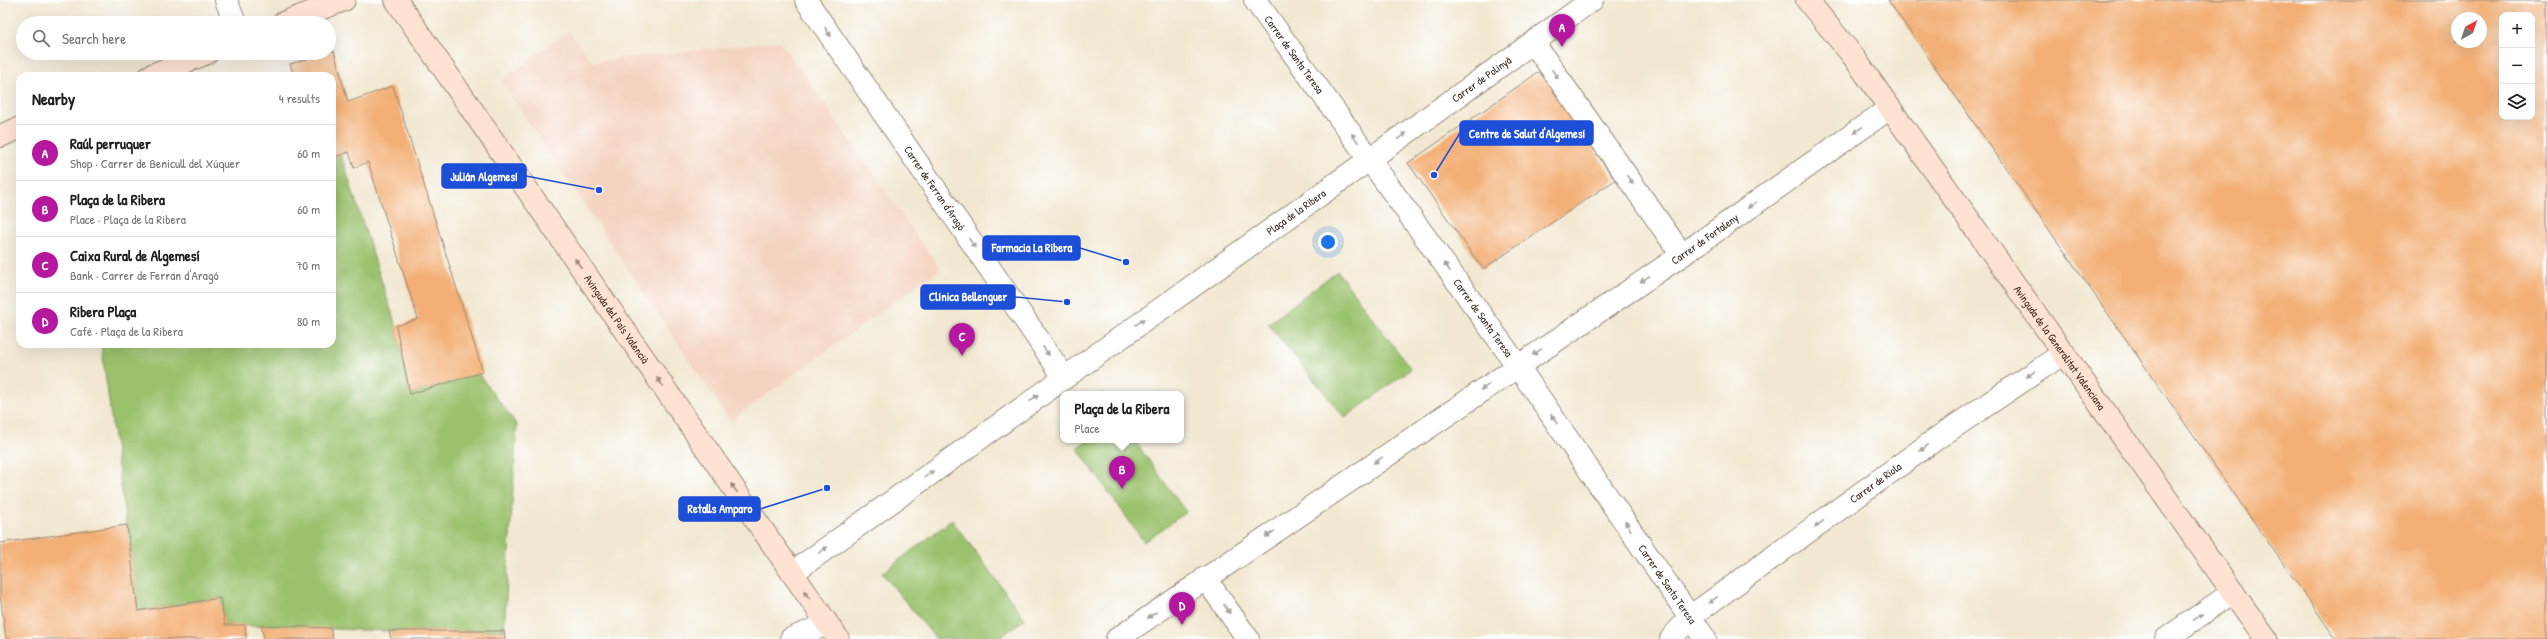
<!DOCTYPE html>
<html lang="en">
<head>
<meta charset="utf-8">
<style>
  :root { --surface:#fff; --page:#f6f6f6; --text:#202124; --muted:#757577; --line:#e0e0e0; --accent:#b5179e }
  body { margin:0; font-family:"Patrick Hand",sans-serif; background:var(--page); color:var(--text) }
  .controls { position:absolute; right:12px; top:12px; display:grid; overflow:hidden; border-radius:8px; box-shadow:0 4px 16px #0002 }
  .controls button { width:36px; height:36px; display:grid; place-items:center; padding:0; border:0; border-bottom:1px solid var(--line); background:var(--surface); color:var(--text); font:20px sans-serif }
  .compass { position:absolute; left:2451px; top:12px; width:36px; height:36px; border-radius:50%; background:var(--surface); box-shadow:0 4px 16px #0002; rotate:40deg }
  .you { position:absolute; left:1328px; top:242px; width:14px; height:14px; margin:-10px; border:3px solid #fff; border-radius:50%; background:#1a73e8; box-shadow:0 0 0 6px #1a73e833 }
  .badge { display:grid; place-items:center; width:26px; height:26px; border-radius:50%; background:var(--accent); color:#fff; font-size:13px; font-weight:700 }
  .pin { position:absolute; translate:-50% -33px; filter:drop-shadow(0 1px 2px #0008) }
  .pin::after { content:''; position:absolute; top:21px; width:14px; height:12px; background:inherit; clip-path:polygon(0 0,100% 0,50% 100%) }
  .popup { position:absolute; left:1060px; top:391px; width:124px; height:52px; box-sizing:border-box; display:grid; place-content:center; border-radius:8px; background:var(--surface); filter:drop-shadow(0 1px 3px #0005); font-size:13px; white-space:nowrap; color:var(--muted) }
  .popup b { font-size:15px; color:var(--text) }
  .popup::after { content:''; position:absolute; left:50%; top:100%; margin-left:-8px; border:8px solid transparent; border-top-color:var(--surface) }
  .list { margin:0; padding:0; list-style:none }
  h2 { display:flex; justify-content:space-between; align-items:center; height:52px; margin:0; padding:0 16px; font-size:17px }
  h2 small { font-size:13px; font-weight:400; color:var(--muted) }
  .list li { display:grid; grid-template-columns:26px 1fr auto; gap:12px; align-items:center; box-sizing:border-box; height:56px; padding:0 16px; border-top:1px solid var(--line) }
  .list b { display:block; font-size:15px; white-space:nowrap }
  .list p { margin:0; font-size:13px; white-space:nowrap; color:var(--muted) }
  .list em { font-size:13px; font-style:normal; color:var(--muted) }
  .icon { flex:none; width:22px; height:22px; fill:none; stroke:currentColor; stroke-width:2; stroke-linecap:round; stroke-linejoin:round }
  .map { position:relative; flex:none; width:2547px; height:639px; overflow:hidden }
  .search { position:absolute; background:var(--surface); box-shadow:0 4px 16px #0002; left:16px; top:16px; width:320px; height:44px; display:flex; align-items:center; gap:10px; box-sizing:border-box; padding:0 14px; border-radius:22px; color:var(--muted); font-size:15px }
  .panel { position:absolute; background:var(--surface); box-shadow:0 4px 16px #0002; left:16px; top:72px; width:320px; height:276px; border-radius:12px }
  .map>svg:first-child { display:block }
  .built { fill:#f4d3c0 }
  .green { fill:#9ac16c; stroke:#6a7645 }
  .building { fill:#f3af75; fill-rule:evenodd }
  .lines { fill:none; stroke-linecap:round; stroke-linejoin:round }
  .street-casing { stroke:#968978; stroke-width:24 }
  .secondary-casing { stroke:#968978; stroke-width:24 }
  .street { stroke:#fff; stroke-width:22 }
  .secondary { stroke:#fee3d2; stroke-width:22 }
  .oneway { fill:#a79f9a }
  .oneway2 { fill:#9c8678 }
  .labels { text-anchor:middle; stroke-width:3; stroke-linejoin:round; paint-order:stroke }
  .street-label { font-size:11px; fill:#3b2a1e; stroke:#fff }
  .leader { fill:none; stroke:#1d4ed8; stroke-width:1.5 }
  .callout-dot { fill:#1d4ed8; stroke:#fff; stroke-width:1.5 }
  .callout { fill:#1d4ed8; stroke:#1d4ed8; stroke-width:1.5 }
  .callout-label { font-size:12px; text-anchor:middle; font-weight:bold; fill:#fff }
</style>
</head>
<body>
<div class="map">
<svg width="2547" height="639" viewBox="0 0 2547 639">
  <rect width="100%" height="100%" fill="#fff"/>
  <filter id="ink" filterUnits="userSpaceOnUse"><feTurbulence type="fractalNoise" baseFrequency=".025" numOctaves="2"/><feDisplacementMap in="SourceGraphic" scale="8" xChannelSelector="R" yChannelSelector="G"/><feConvolveMatrix kernelMatrix="1 2 1 2 8 2 1 2 1" color-interpolation-filters="sRGB"/></filter>
  <filter id="wash" filterUnits="userSpaceOnUse"><feTurbulence type="fractalNoise" baseFrequency=".012" numOctaves="4" result="noise"/><feDisplacementMap in="SourceGraphic" scale="16" xChannelSelector="R" yChannelSelector="G"/><feGaussianBlur stdDeviation="0.9" result="paint"/><feColorMatrix in="noise" values="0 0 0 0 0 0 0 0 0 0 0 0 0 0 0 0 0 1.4 0 .05"/><feComposite in="paint" operator="in"/></filter>
  <g filter="url(#wash)">
    <rect width="100%" height="100%" fill="#f2e8d1"/>
    <!-- built -->
    <path class="built" d="M569,30l23,32 188,-21 160,228 -210,152 -229,-340z"/>
    <!-- green -->
    <path class="green" d="M341,155l55,171 14,68 67,-22 40,53 -13,206h-115l-164,-6 -5,-27 -82,13 -37,-267h231v-186z
      M1337,271l74,98 -66,49 -77,-94z
      M1088,440h46l52,72 -42,30 -67,-94z
      M952,520l73,99 -27,20h-62l-54,-66z"/>
    <g id="blocks">
      <!-- building -->
      <path class="building" d="M1888,0h659v639h-211zM2502,15h30v102h-30zM2457,18h24v24h-24z
        M334,51l14,51 45,-16 90,286 -73,22 -14,-68 22,-7 -50,-157 -14,6 -5,-16 -17,6v-82h-38l-4,-12z
        M1540,71l75,109 -132,89 -75,-106z
        M127,525l11,86 82,-13 5,27h20l1,14h-240l-6,-44v-52z
        M261,625l69,3 3,11h-69z
        M389,631h115l1,8h-114z"/>
    </g>
  </g>
  <g filter="url(#ink)">
    <use href="#blocks" fill-opacity="0" stroke="#968978" stroke-width="1"/>
    <g class="lines">
      <!-- street casing -->
      <g class="street-casing">
        <g id="street">
          <path d="M226,0l9,23"/>
          <path id="s1" d="M806,0l258,377"/>
          <path id="s2" d="M1255,0l262,365 188,274"/>
          <path d="M1533,42l149,213"/>
          <path id="s3" d="M792,573l800,-573"/>
          <path d="M1205,578l43,61"/>
          <path d="M791,639l36,-15"/>
          <path id="s4" d="M1117,639l565,-384 208,-147"/>
          <path id="s5" d="M1671,639l19,-22 246,-178 128,-86"/>
          <path d="M2166,639l67,-47"/>
        </g>
      </g>
      <!-- secondary casing -->
      <g class="secondary-casing">
        <g id="secondary">
          <path id="s6" d="M396,0l442,639"/>
          <path id="s7" d="M1807,0l46,56 413,583"/>
          <path d="M283,23l61,-23"/>
          <path d="M150,76l57,-23"/>
          <path d="M0,136l20,-8"/>
        </g>
      </g>
      <!-- street -->
      <use href="#street" class="street"/>
      <!-- secondary -->
      <use href="#secondary" class="secondary"/>
    </g>
    <!-- one-way arrows -->
    <defs><path id="oneway-solid" d="M-6-.8H1V-3.2L6.5 0L1 3.2V.8H-6Z"/></defs>
    <g class="oneway">
      <use href="#oneway-solid" transform="translate(828 32) rotate(56)"/>
      <use href="#oneway-solid" transform="translate(1555 74) rotate(55)"/>
      <use href="#oneway-solid" transform="translate(1858 130) rotate(145)"/>
      <use href="#oneway-solid" transform="translate(1402 136) rotate(-36)"/>
      <use href="#oneway-solid" transform="translate(1355 138) rotate(-126)"/>
      <use href="#oneway-solid" transform="translate(1630 180) rotate(55)"/>
      <use href="#oneway-solid" transform="translate(1752 205) rotate(145)"/>
      <use href="#oneway-solid" transform="translate(972 243) rotate(56)"/>
      <use href="#oneway-solid" transform="translate(1447 267) rotate(-125)"/>
      <use href="#oneway-solid" transform="translate(1645 279) rotate(146)"/>
      <use href="#oneway-solid" transform="translate(1140 322) rotate(-35)"/>
      <use href="#oneway-solid" transform="translate(1046 351) rotate(55)"/>
      <use href="#oneway-solid" transform="translate(1537 352) rotate(146)"/>
      <use href="#oneway-solid" transform="translate(2031 374) rotate(146)"/>
      <use href="#oneway-solid" transform="translate(1485 387) rotate(146)"/>
      <use href="#oneway-solid" transform="translate(1034 398) rotate(-36)"/>
      <use href="#oneway-solid" transform="translate(1554 419) rotate(-124)"/>
      <use href="#oneway-solid" transform="translate(1924 448) rotate(144)"/>
      <use href="#oneway-solid" transform="translate(1378 460) rotate(146)"/>
      <use href="#oneway-solid" transform="translate(929 474) rotate(-36)"/>
      <use href="#oneway-solid" transform="translate(1819 524) rotate(144)"/>
      <use href="#oneway-solid" transform="translate(1628 526) rotate(-124)"/>
      <use href="#oneway-solid" transform="translate(1270 534) rotate(146)"/>
      <use href="#oneway-solid" transform="translate(823 550) rotate(-36)"/>
      <use href="#oneway-solid" transform="translate(1713 600) rotate(144)"/>
      <use href="#oneway-solid" transform="translate(1227 609) rotate(55)"/>
      <use href="#oneway-solid" transform="translate(1152 615) rotate(145)"/>
      <use href="#oneway-solid" transform="translate(2198 617) rotate(-35)"/>
    </g>
    <g class="oneway2">
      <use href="#oneway-solid" transform="translate(578 263) rotate(-125)"/>
      <use href="#oneway-solid" transform="translate(660 382) rotate(-125)"/>
      <use href="#oneway-solid" transform="translate(734 488) rotate(-125)"/>
      <use href="#oneway-solid" transform="translate(807 595) rotate(-125)"/>
    </g>
  </g>
  <g class="labels">
    <!-- street labels -->
    <g class="street-label">
      <text dy="4" stroke="none"><textPath href="#s2" startOffset="67">Carrer de Santa Teresa</textPath></text>
      <text dy="4" stroke="none"><textPath href="#s3" startOffset="848">Carrer de Polinyà</textPath></text>
      <text dy="4" stroke="none"><textPath href="#s1" startOffset="228">Carrer de Ferran d'Aragó</textPath></text>
      <text dy="4" stroke="none"><textPath href="#s3" startOffset="620">Plaça de la Ribera</textPath></text>
      <text dy="4" stroke="none"><textPath href="#s4" startOffset="711">Carrer de Fortaleny</textPath></text>
      <text dy="4" stroke="none"><textPath href="#s2" startOffset="391">Carrer de Santa Teresa</textPath></text>
      <text dy="4" stroke="none"><textPath href="#s6" startOffset="388">Avinguda del País Valencià</textPath></text>
      <text dy="4" stroke="none"><textPath href="#s7" startOffset="430">Avinguda de la Generalitat Valenciana</textPath></text>
      <text dy="4" stroke="none"><textPath href="#s5" startOffset="258">Carrer de Riola</textPath></text>
      <text dy="4" stroke="none"><textPath href="#s2" startOffset="715">Carrer de Santa Teresa</textPath></text>
    </g>
  </g>
  <!-- callouts -->
  <path class="leader" d="M1434 175L1460 133M599 190L526 176M1126 262L1080 248M1067 302L1015 297M827 488L760 509"/>
  <g class="callout-dot">
    <circle cx="1434" cy="175" r="4"/>
    <circle cx="599" cy="190" r="4"/>
    <circle cx="1126" cy="262" r="4"/>
    <circle cx="1067" cy="302" r="4"/>
    <circle cx="827" cy="488" r="4"/>
  </g>
  <g class="callout">
    <rect x="1460" y="121" width="133" height="24" rx="4"/>
    <rect x="442" y="164" width="84" height="24" rx="4"/>
    <rect x="983" y="236" width="97" height="24" rx="4"/>
    <rect x="921" y="285" width="94" height="24" rx="4"/>
    <rect x="679" y="497" width="81" height="24" rx="4"/>
  </g>
  <g class="callout-label">
    <text x="1527" y="138">Centre de Salut d'Algemesí</text>
    <text x="484" y="181">Julián Algemesí</text>
    <text x="1032" y="252">Farmacia La Ribera</text>
    <text x="968" y="301">Clínica Bellenguer</text>
    <text x="720" y="513">Retalls Amparo</text>
  </g>
</svg>
<div class="controls">
<button>+</button>
<button>−</button>
<button><svg class="icon" aria-label="layers" viewBox="0 0 24 24"><path d="M12 4l9 5-9 5-9-5zM3 14l9 5 9-5"/></svg></button>
</div>
<svg class="compass" viewBox="-18 -18 36 36"><path d="M0-13l5 13h-10z" fill="#e53935"/><path d="M0 13l5-13h-10z" fill="#757577"/></svg>
<div class="you"></div>
<div class="pin badge" style="left:1562px;top:47px">A</div>
<div class="pin badge" style="left:1122px;top:489px">B</div>
<div class="popup"><b>Plaça de la Ribera</b>Place</div>
<div class="pin badge" style="left:962px;top:356px">C</div>
<div class="pin badge" style="left:1182px;top:625px">D</div>
<div class="search"><svg class="icon" aria-label="search" viewBox="0 0 24 24"><circle cx="10" cy="10" r="6"/><path d="M15 15l6 6"/></svg>Search here</div>
<section class="panel">
<h2>Nearby<small>4 results</small></h2>
<ul class="list">
<li><span class="badge">A</span><div><b>Raúl perruquer</b><p>Shop · Carrer de Benicull del Xúquer</p></div><em>60 m</em></li>
<li><span class="badge">B</span><div><b>Plaça de la Ribera</b><p>Place · Plaça de la Ribera</p></div><em>60 m</em></li>
<li><span class="badge">C</span><div><b>Caixa Rural de Algemesí</b><p>Bank · Carrer de Ferran d'Aragó</p></div><em>70 m</em></li>
<li><span class="badge">D</span><div><b>Ribera Plaça</b><p>Café · Plaça de la Ribera</p></div><em>80 m</em></li>
</ul>
</section>
</div>
</body>
</html>
